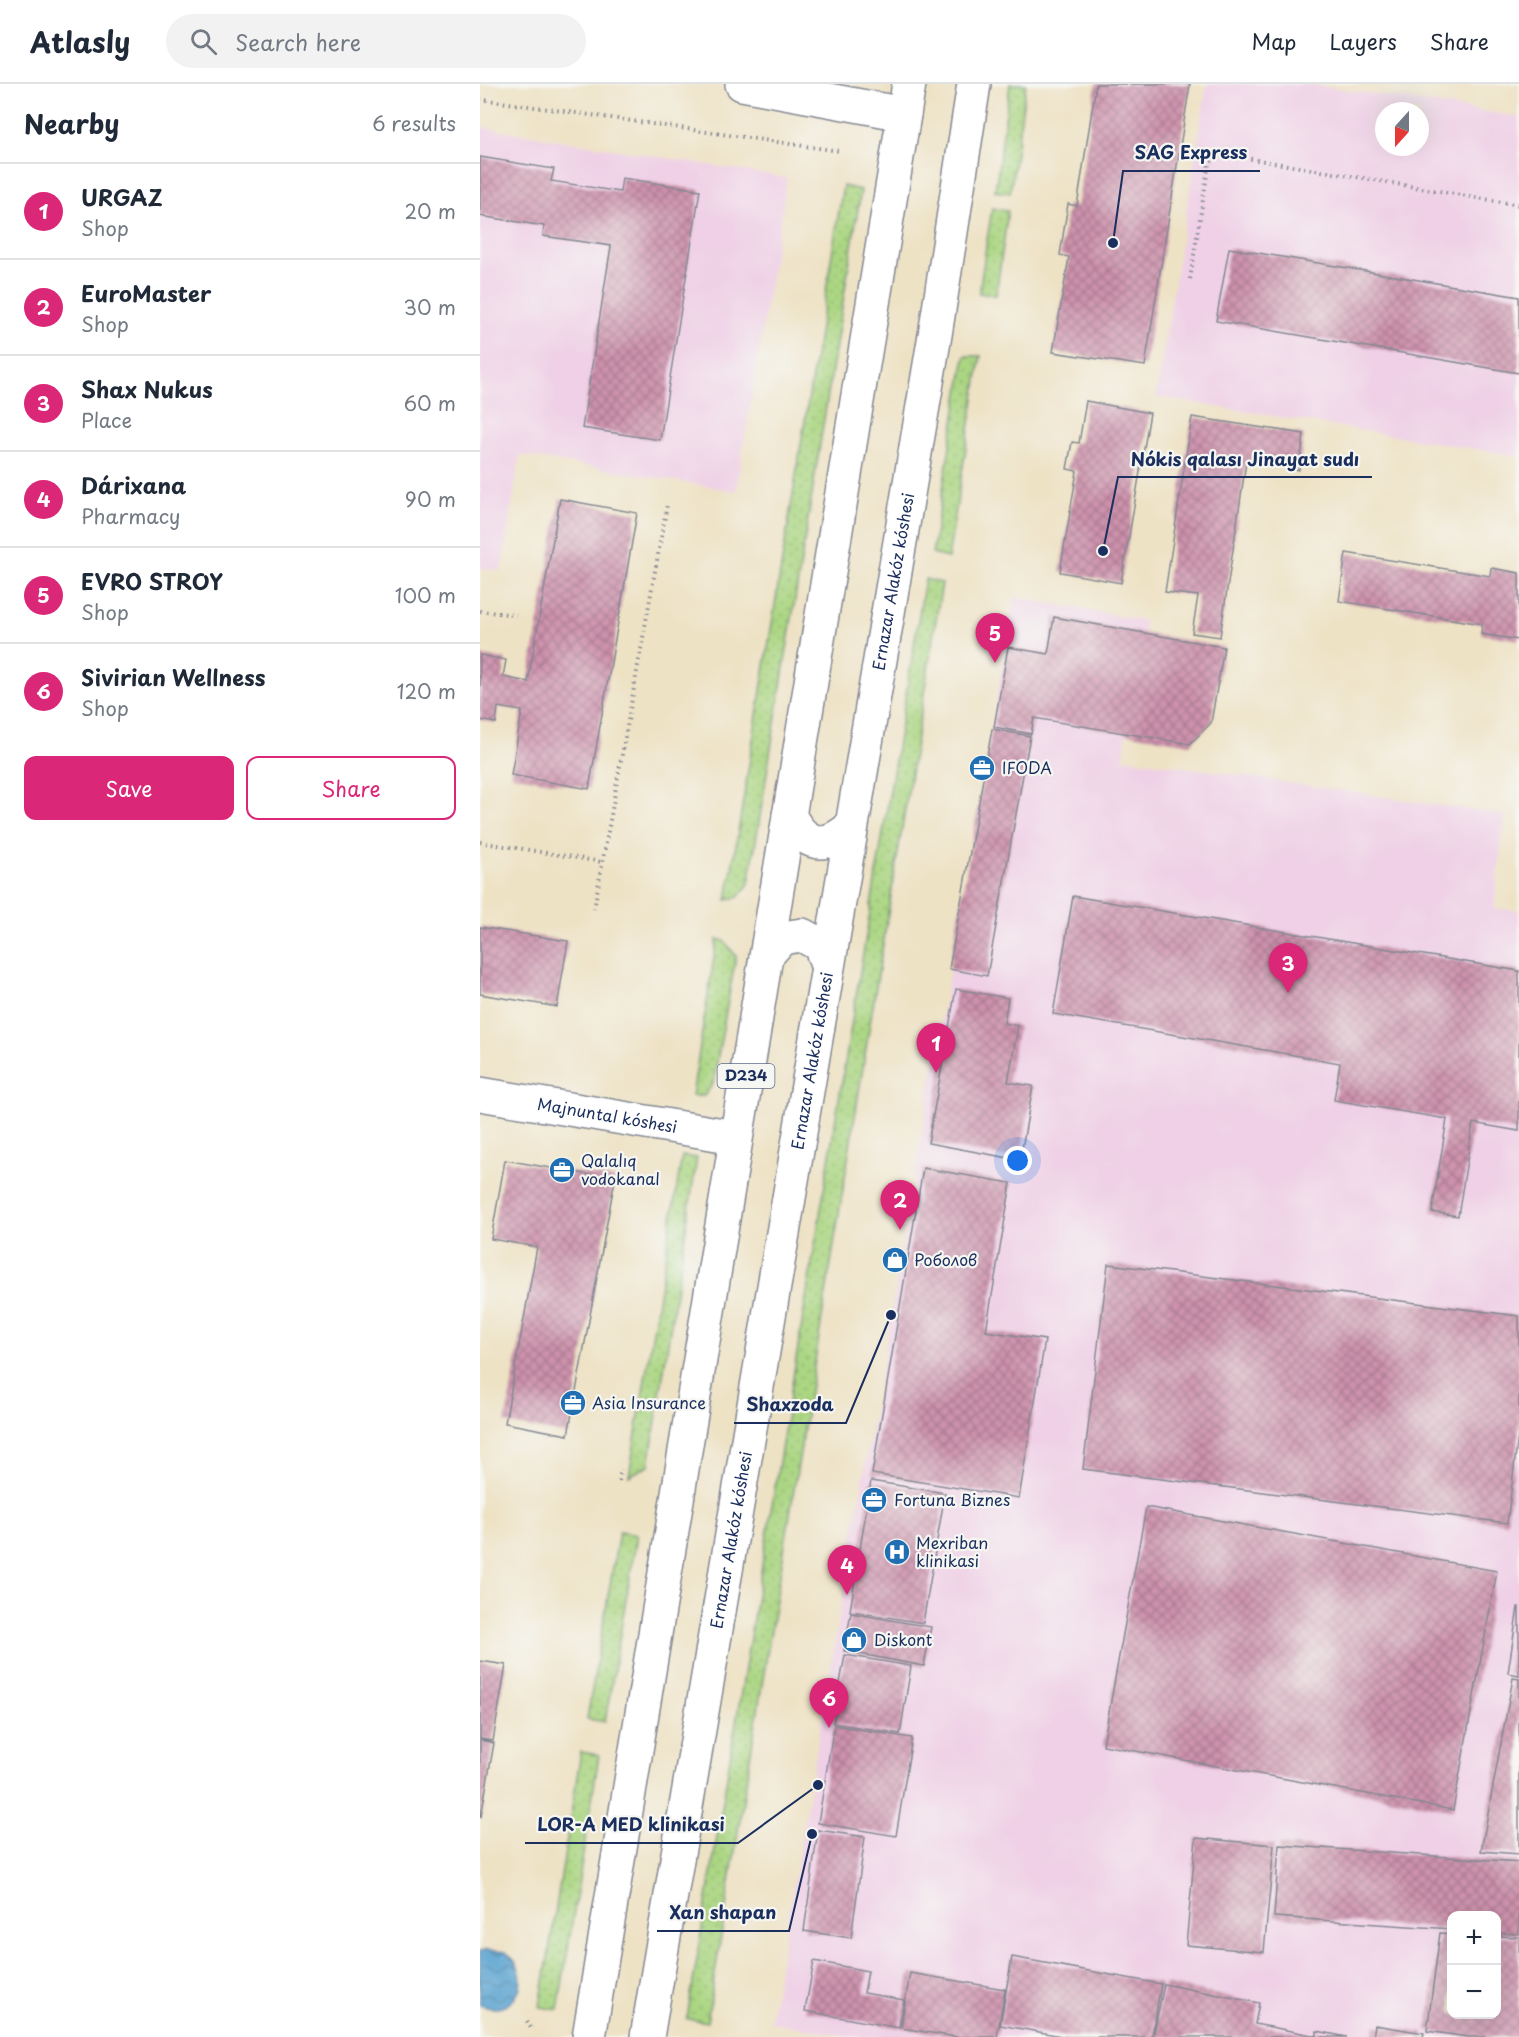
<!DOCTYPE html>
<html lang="en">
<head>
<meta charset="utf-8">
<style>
  :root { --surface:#fff; --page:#f2f2f3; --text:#1f2937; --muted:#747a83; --line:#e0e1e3; --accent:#db2777 }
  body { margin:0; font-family:"Playpen Sans",sans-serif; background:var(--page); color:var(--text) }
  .controls { position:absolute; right:18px; bottom:18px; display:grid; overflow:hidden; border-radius:12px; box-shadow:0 6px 24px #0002 }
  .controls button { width:54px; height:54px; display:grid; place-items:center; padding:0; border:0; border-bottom:2px solid var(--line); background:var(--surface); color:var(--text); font:30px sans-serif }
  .compass { position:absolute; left:895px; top:18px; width:54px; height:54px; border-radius:50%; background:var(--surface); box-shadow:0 6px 24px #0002; rotate:201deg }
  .you { position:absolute; left:538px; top:1077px; width:21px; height:21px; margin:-15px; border:4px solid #fff; border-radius:50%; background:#1a73e8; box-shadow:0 0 0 9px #1a73e833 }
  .badge { display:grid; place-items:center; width:39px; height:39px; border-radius:50%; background:var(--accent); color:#fff; font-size:20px; font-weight:700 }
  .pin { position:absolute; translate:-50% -50px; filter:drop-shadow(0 2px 3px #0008) }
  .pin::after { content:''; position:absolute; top:32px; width:21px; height:18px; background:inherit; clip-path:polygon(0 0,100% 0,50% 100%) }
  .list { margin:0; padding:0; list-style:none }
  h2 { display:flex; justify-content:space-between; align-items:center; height:78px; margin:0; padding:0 24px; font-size:26px }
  h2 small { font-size:20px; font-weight:400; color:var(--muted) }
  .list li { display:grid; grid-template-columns:39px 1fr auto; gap:18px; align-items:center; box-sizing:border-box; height:96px; padding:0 24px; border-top:2px solid var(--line) }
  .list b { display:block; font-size:22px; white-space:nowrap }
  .list p { margin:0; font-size:20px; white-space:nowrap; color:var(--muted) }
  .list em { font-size:20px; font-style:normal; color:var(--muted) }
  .actions { display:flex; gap:12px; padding:18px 24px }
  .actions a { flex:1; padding:14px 0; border:2px solid var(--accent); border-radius:12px; text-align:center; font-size:21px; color:var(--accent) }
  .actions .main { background:var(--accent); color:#fff }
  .icon { flex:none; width:33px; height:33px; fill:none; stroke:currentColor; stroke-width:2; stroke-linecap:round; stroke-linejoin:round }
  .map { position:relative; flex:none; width:1039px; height:1953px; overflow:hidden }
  header { display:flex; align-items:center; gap:36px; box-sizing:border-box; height:84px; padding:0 30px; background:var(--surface); border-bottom:2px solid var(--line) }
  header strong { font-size:28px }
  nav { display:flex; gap:33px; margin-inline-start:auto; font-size:21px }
  .search { width:420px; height:54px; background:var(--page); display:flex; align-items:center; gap:15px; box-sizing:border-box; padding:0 21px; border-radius:33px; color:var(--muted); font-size:22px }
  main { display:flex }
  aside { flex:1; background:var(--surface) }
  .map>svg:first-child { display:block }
  .built { fill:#efd0e6; fill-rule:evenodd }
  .grass { fill:url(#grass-dots); stroke:#638270; stroke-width:1.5 }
  .water { fill:url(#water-waves); stroke:#396896; stroke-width:1.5 }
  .building { fill:url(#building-cross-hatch) }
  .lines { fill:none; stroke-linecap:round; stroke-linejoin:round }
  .minor-casing { stroke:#848892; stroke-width:36 }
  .tertiary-casing { stroke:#848892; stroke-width:36 }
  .primary-casing { stroke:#848892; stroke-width:36 }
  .path { stroke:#848892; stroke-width:4; stroke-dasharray:1.5 4.5; stroke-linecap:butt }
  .minor { stroke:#fff; stroke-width:33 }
  .tertiary { stroke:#fff; stroke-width:33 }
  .primary { stroke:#fff; stroke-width:33 }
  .labels { text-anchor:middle; stroke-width:4.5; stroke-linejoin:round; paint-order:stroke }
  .shield { fill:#f6f6f2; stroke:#5d6b8a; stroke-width:1.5 }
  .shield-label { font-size:15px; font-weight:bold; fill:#1b2f5e }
  .street-label { font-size:16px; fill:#1b2f5e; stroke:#f6f6f2 }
  .poi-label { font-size:16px; fill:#1b2f5e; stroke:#f6f6f2; text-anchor:start }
  .leader { fill:none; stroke:#1b2f5e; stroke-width:2 }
  .callout-dot { fill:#1b2f5e; stroke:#f6f6f2; stroke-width:2 }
  .callout-label { font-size:18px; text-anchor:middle; font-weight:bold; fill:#1b2f5e; stroke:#f6f6f2; stroke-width:4.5; stroke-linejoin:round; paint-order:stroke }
</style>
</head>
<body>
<header>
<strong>Atlasly</strong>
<div class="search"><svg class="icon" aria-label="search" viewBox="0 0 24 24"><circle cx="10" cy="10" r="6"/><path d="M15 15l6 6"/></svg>Search here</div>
<nav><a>Map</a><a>Layers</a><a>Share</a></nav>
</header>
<main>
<aside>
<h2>Nearby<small>6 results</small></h2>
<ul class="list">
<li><span class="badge">1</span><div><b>URGAZ</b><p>Shop</p></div><em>20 m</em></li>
<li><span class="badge">2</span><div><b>EuroMaster</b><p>Shop</p></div><em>30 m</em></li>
<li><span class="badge">3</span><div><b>Shax Nukus</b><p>Place</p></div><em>60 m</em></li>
<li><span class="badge">4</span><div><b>Dárixana</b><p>Pharmacy</p></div><em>90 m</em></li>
<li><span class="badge">5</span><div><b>EVRO STROY</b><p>Shop</p></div><em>100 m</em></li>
<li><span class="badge">6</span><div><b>Sivirian Wellness</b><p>Shop</p></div><em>120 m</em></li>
</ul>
<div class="actions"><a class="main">Save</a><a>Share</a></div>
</aside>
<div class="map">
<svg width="1039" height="1953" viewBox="0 0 1039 1953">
  <defs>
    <pattern id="grass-dots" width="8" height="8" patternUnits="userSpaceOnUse" patternTransform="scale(1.5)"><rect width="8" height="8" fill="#abd682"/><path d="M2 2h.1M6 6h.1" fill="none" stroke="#93b873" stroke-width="1.8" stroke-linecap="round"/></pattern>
    <pattern id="water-waves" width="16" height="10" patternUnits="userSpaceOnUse" patternTransform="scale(1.5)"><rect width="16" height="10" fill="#57a1cf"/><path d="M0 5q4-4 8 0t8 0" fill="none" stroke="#4784ab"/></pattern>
    <pattern id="building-cross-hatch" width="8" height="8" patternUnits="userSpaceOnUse" patternTransform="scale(1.5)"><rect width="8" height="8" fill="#ce92ac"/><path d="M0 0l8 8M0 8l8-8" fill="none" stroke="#a6788f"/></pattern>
  </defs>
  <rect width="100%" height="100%" fill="#f6f6f2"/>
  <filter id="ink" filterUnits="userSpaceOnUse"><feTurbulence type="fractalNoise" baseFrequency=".0167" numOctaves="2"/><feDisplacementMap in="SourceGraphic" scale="12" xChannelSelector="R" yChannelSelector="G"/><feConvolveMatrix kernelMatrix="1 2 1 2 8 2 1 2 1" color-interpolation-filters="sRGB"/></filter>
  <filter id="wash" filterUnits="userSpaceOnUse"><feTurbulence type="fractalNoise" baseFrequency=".008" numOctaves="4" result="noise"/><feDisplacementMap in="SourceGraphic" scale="24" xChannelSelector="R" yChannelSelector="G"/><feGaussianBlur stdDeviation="1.35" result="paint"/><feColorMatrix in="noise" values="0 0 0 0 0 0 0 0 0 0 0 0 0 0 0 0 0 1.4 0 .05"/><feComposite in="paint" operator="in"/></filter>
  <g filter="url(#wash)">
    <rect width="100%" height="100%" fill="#eee2c5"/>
    <!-- built -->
    <path class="built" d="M727,0h101l211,33v339l-363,-59zM904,27h36v36h-36z
      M0,43l307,51 -51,313 -216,-36 -19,116 -21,-3z
      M534,513l131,24 -22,137 382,57 -11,93 25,3v1126h-669l-80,-15zM972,1832h44v98h-44z"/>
    <!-- grass -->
    <path class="grass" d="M530,0h16l-16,109 -15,-2z
      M363,102l18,4 -112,694 -11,13 -11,3z
      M512,124l16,3 -12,84 -17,-2z
      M485,272h16l-33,202 -16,-4z
      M445,495l17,4 -235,1439 -20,-3z
      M237,855l7,2 12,15 -23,128 -9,12h-12z
      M202,1072l15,2 -48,307 -20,11z
      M139,1448l18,3 -32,187 -18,-3z
      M101,1668l18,3 -41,255 -18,-3z"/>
    <!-- water -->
    <path class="water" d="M7,1866l19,2c31,24 9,68 -26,53v-53z"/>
    <g id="blocks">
      <!-- building -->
      <path class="building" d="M616,0h94l-45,282 -92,-14 16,-95 -9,-2 8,-51 9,2z
        M0,73l74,12 -3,12 69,11 2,-14 78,12 -40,250 -78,-12 29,-182 -68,-10 1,-10 -64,-10z
        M749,164l290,49v76l-303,-52z
        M606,317l64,12 -29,170 -61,-11 17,-101 -10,-2 5,-27 7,1z
        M712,333l112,17 -5,36 -53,-8 -26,175 -28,-4 6,-37 -33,-4z
        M80,415l77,14 -48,276 -78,-14 11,-64 -24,-4 -2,16 -16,-3v-65l26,5 -3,17 25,5z
        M866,469l144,23 1,-8 28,5v67l-38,-6 1,-10 -143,-23z
        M574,533l170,30 -13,76 -21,21 -156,-26 -3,16 -37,-7 14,-80 40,7z
        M512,645l38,7 -43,240 -38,-7z
        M593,812l446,75v160l-46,-8 -15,93 -26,-4 15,-93 -113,-19 6,-37 -287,-49z
        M0,843l88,14 -11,66 -77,-13z
        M476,905l52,9 -4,25 14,3 -10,56 25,4 -13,74 -92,-17z
        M25,1076l110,19 -47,256 -63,-12 32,-176 -46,-8z
        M443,1084l88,15 -25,148 59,9 -26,158 -147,-24z
        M628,1180l411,52v112l-12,95 -424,-54z
        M391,1397l74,12 -22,130 -73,-12z
        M666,1423l351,64 -44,239 -350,-65z
        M1038,1523h1v68l-11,-2z
        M371,1529l80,14 -7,39 -80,-15z
        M365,1571l66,11 -11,68 -67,-11z
        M0,1577l26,4 -13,76 -13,-2z
        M1033,1594l6,1v175l-38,-3z
        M354,1641l78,13 -16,98 -78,-13z
        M0,1656l14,3 -13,74h-1z
        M338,1746l47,7 -14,101 -47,-7z
        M716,1754l78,7 -10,107 -78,-7z
        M799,1761l240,17v72l-23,-1v-17h-44v13l-178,-12z
        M960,1849l12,1v80h44v-78l23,1v100h-51l-41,-6z
        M532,1873l149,27 -9,53h-85l-67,-12z
        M334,1877l54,10 -4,22 40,7 -5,28 -94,-17z
        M430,1889l95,16 -8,48h-41l-55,-9z
        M684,1900l95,19 -4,21 62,12v-5l30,6h-194z
        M895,1941l49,8 -1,4h-50z"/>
    </g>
  </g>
  <g filter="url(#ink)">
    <use href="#blocks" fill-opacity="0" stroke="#848892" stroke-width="1.5"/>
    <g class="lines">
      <!-- minor casing -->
      <g class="minor-casing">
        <g id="minor">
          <path id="s1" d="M0,1010l255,43"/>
        </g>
      </g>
      <!-- tertiary casing -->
      <g class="tertiary-casing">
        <path id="tertiary" d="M262,0l162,30"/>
      </g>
      <!-- primary casing -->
      <g class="primary-casing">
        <g id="primary">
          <path d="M309,731c17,32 35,35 62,12"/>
          <path d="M288,870l14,-16 20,-3 18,10 7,20"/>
          <path d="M109,1953l320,-1953"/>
          <path id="s2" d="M167,1953l288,-1702 39,-251"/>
        </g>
      </g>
      <!-- path -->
      <path class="path" d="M0,15l359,52
        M710,195l19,-116 14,-9 296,51
        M0,527l36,4
        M0,758l122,20
        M114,825l73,-404
        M139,1397l2,-12
        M47,1937l5,9"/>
      <!-- minor -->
      <use href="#minor" class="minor"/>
      <!-- tertiary -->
      <use href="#tertiary" class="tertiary"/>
      <!-- primary -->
      <use href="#primary" class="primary"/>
    </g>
  </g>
  <!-- icons -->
  <defs>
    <g id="office-disc" transform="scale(1.35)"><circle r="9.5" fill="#1f6fb2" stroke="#f6f6f2"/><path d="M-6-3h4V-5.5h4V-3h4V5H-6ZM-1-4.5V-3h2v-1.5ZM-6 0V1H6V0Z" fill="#fff"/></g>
    <g id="shop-disc" transform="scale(1.35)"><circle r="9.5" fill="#1f6fb2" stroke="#f6f6f2"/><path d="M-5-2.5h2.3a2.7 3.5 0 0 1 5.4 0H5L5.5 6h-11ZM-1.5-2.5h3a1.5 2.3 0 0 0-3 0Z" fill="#fff"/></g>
    <g id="hospital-disc" transform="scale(1.35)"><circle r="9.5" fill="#1f6fb2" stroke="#f6f6f2"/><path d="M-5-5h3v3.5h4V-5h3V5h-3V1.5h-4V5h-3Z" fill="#fff"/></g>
  </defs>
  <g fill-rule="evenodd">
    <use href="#office-disc" x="502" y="684"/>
    <use href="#office-disc" x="82" y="1086"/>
    <use href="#shop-disc" x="415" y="1176"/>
    <use href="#office-disc" x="93" y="1319"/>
    <use href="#office-disc" x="394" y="1416"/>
    <use href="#hospital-disc" x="417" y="1468"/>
    <use href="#shop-disc" x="374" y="1556"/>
  </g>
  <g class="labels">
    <!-- shield labels -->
    <rect class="shield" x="237.5" y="980" width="57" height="24" rx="4.5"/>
    <g class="shield-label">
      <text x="266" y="997">D234</text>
    </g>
    <!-- street labels -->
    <g class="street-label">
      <text dy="6" stroke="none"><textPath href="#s2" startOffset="1476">Ernazar Alakóz kóshesi</textPath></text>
      <text dy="6" stroke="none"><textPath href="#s2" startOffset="990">Ernazar Alakóz kóshesi</textPath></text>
      <text dy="6" stroke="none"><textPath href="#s1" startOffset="129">Majnuntal kóshesi</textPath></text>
      <text dy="6" stroke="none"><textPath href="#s2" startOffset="504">Ernazar Alakóz kóshesi</textPath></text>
    </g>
    <!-- poi labels -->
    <g class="poi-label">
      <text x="522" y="690">IFODA</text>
      <text x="101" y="1083">Qalalıq<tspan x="101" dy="18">vodokanal</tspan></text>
      <text x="434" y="1182">Роболов</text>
      <text x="112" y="1325">Asia Insurance</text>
      <text x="414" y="1422">Fortuna Biznes</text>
      <text x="436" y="1465">Mexriban<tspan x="436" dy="18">klinikasi</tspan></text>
      <text x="394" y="1562">Diskont</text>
    </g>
  </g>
  <!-- callouts -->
  <path class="leader" d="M633 159L643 87H780M623 467L638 393H892M411 1231L366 1339H254M338 1701L258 1759H45M332 1750L309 1847H177"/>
  <g class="callout-dot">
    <circle cx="633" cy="159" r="6"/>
    <circle cx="623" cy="467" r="6"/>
    <circle cx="411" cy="1231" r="6"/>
    <circle cx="338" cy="1701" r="6"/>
    <circle cx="332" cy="1750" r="6"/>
  </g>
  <g class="callout-label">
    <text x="711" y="75">SAG Express</text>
    <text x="765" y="382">Nókis qalası Jinayat sudı</text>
    <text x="310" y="1327">Shaxzoda</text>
    <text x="151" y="1747">LOR-A MED klinikasi</text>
    <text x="243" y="1835">Xan shapan</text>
  </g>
</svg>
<div class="controls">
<button>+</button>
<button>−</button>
</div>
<svg class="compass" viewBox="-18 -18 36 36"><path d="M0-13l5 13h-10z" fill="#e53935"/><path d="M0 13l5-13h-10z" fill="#747a83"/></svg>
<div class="you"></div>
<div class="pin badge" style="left:456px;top:989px">1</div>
<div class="pin badge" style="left:420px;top:1146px">2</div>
<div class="pin badge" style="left:808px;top:909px">3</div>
<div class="pin badge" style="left:367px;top:1511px">4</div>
<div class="pin badge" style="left:515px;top:579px">5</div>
<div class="pin badge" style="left:349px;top:1644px">6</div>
</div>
</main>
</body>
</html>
